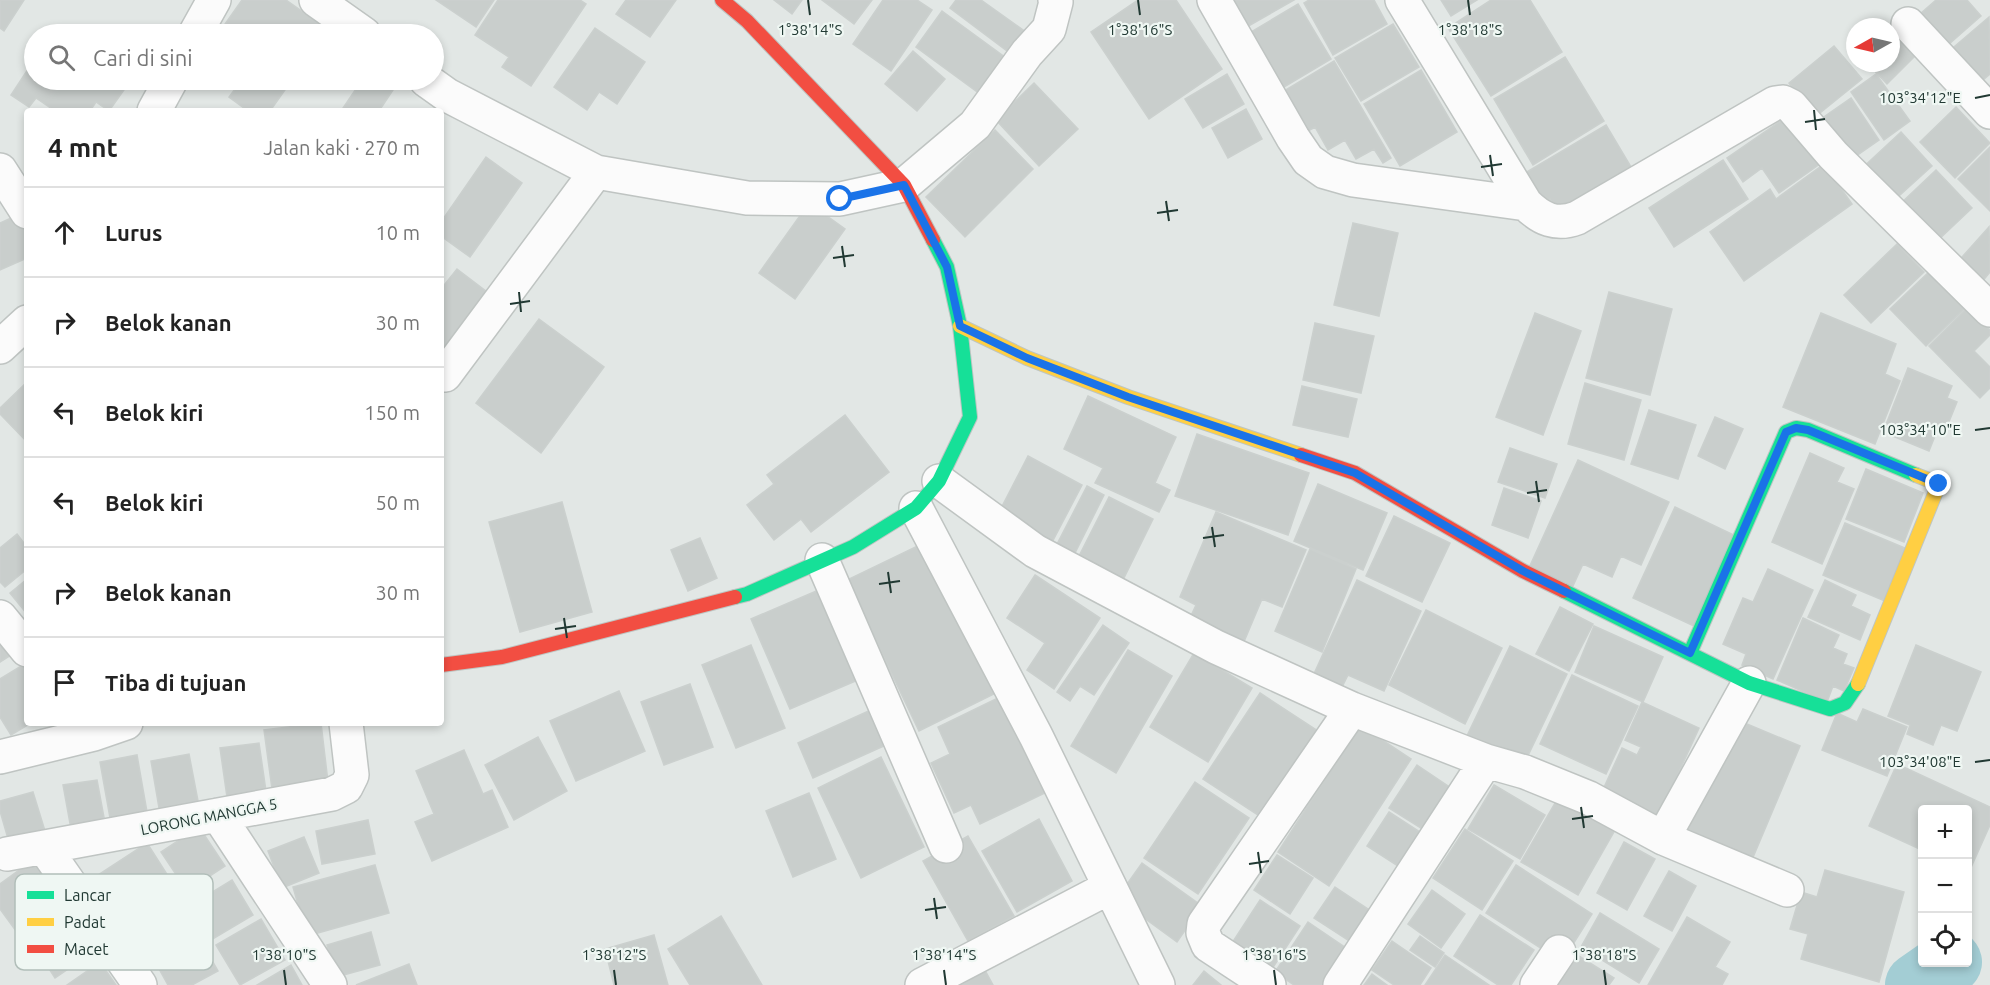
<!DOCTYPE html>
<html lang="id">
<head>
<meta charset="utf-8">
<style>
  :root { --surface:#fff; --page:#f6f6f6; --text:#222; --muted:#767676; --line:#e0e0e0 }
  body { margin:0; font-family:Ubuntu,sans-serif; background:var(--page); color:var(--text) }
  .controls { position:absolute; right:18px; bottom:18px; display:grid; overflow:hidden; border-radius:6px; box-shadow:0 3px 9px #0003 }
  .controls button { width:54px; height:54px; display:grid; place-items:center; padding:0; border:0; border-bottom:2px solid var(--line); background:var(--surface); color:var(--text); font:30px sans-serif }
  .compass { position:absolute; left:1846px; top:18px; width:54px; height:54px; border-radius:50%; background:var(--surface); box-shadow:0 3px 9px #0003; rotate:262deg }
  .stop { position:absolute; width:18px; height:18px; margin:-14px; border:4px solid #1a73e8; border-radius:50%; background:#fff }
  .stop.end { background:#1a73e8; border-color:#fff; box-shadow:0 2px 6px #0008 }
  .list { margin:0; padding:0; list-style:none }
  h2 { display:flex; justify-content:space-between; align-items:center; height:78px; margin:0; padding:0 24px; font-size:26px }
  h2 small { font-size:20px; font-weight:400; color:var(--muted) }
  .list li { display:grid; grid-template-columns:39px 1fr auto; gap:18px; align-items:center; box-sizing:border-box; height:90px; padding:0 24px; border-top:2px solid var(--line) }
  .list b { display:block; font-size:22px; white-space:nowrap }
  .list em { font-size:20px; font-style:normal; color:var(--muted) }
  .icon { flex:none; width:33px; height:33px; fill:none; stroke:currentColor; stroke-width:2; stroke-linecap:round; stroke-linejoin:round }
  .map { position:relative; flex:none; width:1990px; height:985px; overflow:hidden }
  .search { position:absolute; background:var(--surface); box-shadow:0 3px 9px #0003; left:24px; top:24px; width:420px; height:66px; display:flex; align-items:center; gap:15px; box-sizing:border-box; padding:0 21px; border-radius:33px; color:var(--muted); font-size:22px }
  .panel { position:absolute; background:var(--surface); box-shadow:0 3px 9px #0003; left:24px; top:108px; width:420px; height:618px; border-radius:6px }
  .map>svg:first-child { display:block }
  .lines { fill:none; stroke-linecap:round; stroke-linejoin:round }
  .river { stroke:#a3cdd4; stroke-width:64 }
  .building { fill:#c9cecc; stroke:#cbd0ce; stroke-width:1.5 }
  .street-casing { stroke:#bfc4c2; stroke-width:36 }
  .fast-casing { stroke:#bec5c2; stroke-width:16 }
  .slow-casing { stroke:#bec5c2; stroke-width:16 }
  .jam-casing { stroke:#bec5c2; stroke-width:16 }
  .street { stroke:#fbfbfb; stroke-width:33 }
  .fast { stroke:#16e098; stroke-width:14 }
  .slow { stroke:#ffcf43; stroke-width:14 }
  .jam { stroke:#f24e42; stroke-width:14 }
  .route { stroke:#1a73e8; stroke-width:8 }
  .ticks { fill:none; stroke:#213933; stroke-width:2 }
  .labels { text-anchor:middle; stroke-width:4.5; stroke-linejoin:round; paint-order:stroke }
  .street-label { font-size:15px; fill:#213933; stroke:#eff7f3 }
  .key { fill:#eff7f3; stroke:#b1beb9; stroke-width:1.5 }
  .key-label { font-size:16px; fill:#213933 }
  .ticks-label { font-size:15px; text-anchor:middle; fill:#213933; stroke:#eff7f3; stroke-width:4.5; stroke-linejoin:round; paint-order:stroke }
</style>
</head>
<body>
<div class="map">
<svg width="1990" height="985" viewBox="0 0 1990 985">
  <rect width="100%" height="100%" fill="#e2e7e5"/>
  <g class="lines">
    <!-- river -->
    <path class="river" d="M1917,985l33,-23"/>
  </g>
  <!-- building -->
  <path class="building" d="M0,0h24l-20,31 -4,-3z
    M242,0h44l41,29 -4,5h-105z
    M436,0h58l-18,27z
    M498,0h82l6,4 -55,82 -29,-19 7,-10 -34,-22z
    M626,0h50l-26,37 -34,-23z
    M774,0h28l-10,14z
    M822,0h50l-18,24z
    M883,0h34l15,10 -41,61 -38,-27z
    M956,0h25l49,35 -15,22 -65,-49z
    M1138,0h38l46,69 -73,50 -58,-87z
    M1220,0h74l-56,32z
    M1309,0h65l13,24 -54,31 -29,-52z
    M1441,0h36l-26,16z
    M1491,0h39l32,52 -71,44 -43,-68z
    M1936,0h31l14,16 -41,36 -28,-31z
    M1298,4l33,55 -52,31 -33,-55z
    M942,11l64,47 -26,36 -64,-47z
    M1989,17l1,57 -14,12 -28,-34z
    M1393,24l26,43 -58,34 -26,-43z
    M595,28l50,34 -28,42 -18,-12 -12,18 -33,-23z
    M1891,31l24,25 -28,28 -20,-21h24z
    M1834,46l28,33 -47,38 -26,-34z
    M913,51l32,28 -28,32 -32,-27z
    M1565,57l39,64 -71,44 -39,-66z
    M34,60v20h97l-22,31 -13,-9 -6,9h-35l-19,-13 -7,9 -18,-12z
    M1334,61l57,97 -8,5 -9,-14 -18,10 -11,-19 -17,10 -13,-23 -12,7 -24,-40z
    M1421,70l36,62 -57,34 -36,-62z
    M1227,74l17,30 -41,24 -18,-29z
    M1876,74l34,47 -26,19 -33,-48z
    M231,80h61l-22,31h-22l-19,-14 9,-12z
    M362,80l37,1 -20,30h-38z
    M1034,83l44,46 -39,37 -43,-46z
    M1851,98l28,42 -30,21 -28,-42z
    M1956,107l34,36 -35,35 -35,-36z
    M1246,109l16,30 -34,19 -16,-30z
    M1785,118l42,41 -48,34 -17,-25 -19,14 -16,-24z
    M1606,125l31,52 -74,44 -13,-22 -7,4 -18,-30z
    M995,130l38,39 -68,68 -39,-40z
    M1901,132l31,34 -43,39 -30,-34z
    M1990,147v64l-32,-32z
    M486,157l36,26 -52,74 -29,-21v-14z
    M1723,160l25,39 -74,48 -25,-39z
    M1824,164l28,40 -108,77 -34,-49 60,-43 6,10z
    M1936,170l36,38 -38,36 -36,-38z
    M809,203l36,26 -50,70 -36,-26z
    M22,213l5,12v33l-27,12v-47z
    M1353,223l45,10 -19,83 -45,-11z
    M1989,227l1,45 -13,16 -23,-22z
    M1897,244l27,28 -53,51 -27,-28z
    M457,269l34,26 -50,65v-71z
    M1931,270l36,36 -41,40 -36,-37z
    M1609,292l63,17 -22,86 -64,-17z
    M1968,307l22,23v5l-16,16 16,16v21l-10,10 -51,-52z
    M1535,313l46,18 -38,104 -47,-18z
    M1821,313l75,31 -11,30 15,7 -25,63 -92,-37z
    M539,319l65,48 -63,86 -65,-50z
    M1315,323l59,13 -13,57 -58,-13z
    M1908,368l44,18 -5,12 10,4 -13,32 -7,-3 -8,20 -46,-19z
    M27,382v60l-27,-28v-6z
    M1585,383l56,17 -17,60 -56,-16z
    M1302,386l55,13 -9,38 -55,-12z
    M1088,396l88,41 -21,46 15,7 -11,22 -64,-29 8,-15 -39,-19z
    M1649,410l47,15 -18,54 -47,-15z
    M845,415l44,57 -78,60 -10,-13 -27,21 -27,-35 27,-21 -7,-9z
    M1715,417l28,12 -18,40 -27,-13z
    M1197,434l112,39 -21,62 -113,-39z
    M1510,448l47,16 -12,34 -47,-16z
    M1810,453l34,15 -7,14 17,7 -32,75 -50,-22z
    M1028,456l54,29 -33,63 -54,-28z
    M1578,460l91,42 -28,63 -20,-9 -9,21 -29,-13 -11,24 -43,-20z
    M1866,469l57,24 -19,49 -58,-23z
    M1318,484l69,29 -24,57 -69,-29z
    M1087,486l17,9 -33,66 -18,-9z
    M1504,488l37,13 -13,37 -36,-13z
    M1109,497l44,22 -33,67 -45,-22z
    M562,502l30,110 -72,20 -31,-110z
    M1675,507l61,29 -42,90 -61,-28z
    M1216,512l90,38 -24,57 -20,-8 -19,45 -54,-24 7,-15 -16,-8z
    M1394,516l56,27 -28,59 -56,-26z
    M1845,523l62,26 -22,52 -62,-26z
    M17,534l10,13v22l-22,18 -5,-5v-34z
    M700,538l17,40 -29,13 -17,-41z
    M928,541l72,150 -81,40 -72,-151z
    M1310,549l46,20 -34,83 -47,-21z
    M1768,569l45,21 -40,89 -31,-14 4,-11 -23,-10 20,-46 10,4z
    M1035,575l65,43 -46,71 -27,-19 18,-27 -38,-25z
    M27,579v35l-17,-21z
    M1357,580l64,31 -37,80 -36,-16 -7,14 -28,-13z
    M1825,580l31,15 -5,11 19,9 -10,25 -52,-23z
    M821,589l39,90 -70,30 -39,-90z
    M1560,607l33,17 -24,47 -33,-17z
    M1426,610l76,38 -37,76 -76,-39z
    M1803,618l36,17 -6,13 14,6 -4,10 11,4 -10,23 -11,-5 -6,16 -50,-22z
    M1103,625l26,18 -35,52 -14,-9 -10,15 -13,-9z
    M1594,626l69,31 -20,45 -68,-30z
    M0,637l11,18 -11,7z
    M751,645l34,83 -49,20 -34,-83z
    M1916,645l65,27 -24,59 -16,-6 -8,20 -26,-11 3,-9 -22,-9z
    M1510,646l57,28 -44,92 -57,-28z
    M1128,650l44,26 -56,97 -45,-27z
    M1194,653l58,35 -44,74 -58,-35z
    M26,663l1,60h4l-20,12 -11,-18v-38z
    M1572,675l66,31 -32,68 -66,-30z
    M690,684l23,63 -49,18 -23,-63z
    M619,691l26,60 -69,30 -26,-60z
    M1260,693l61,40 -57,86 -61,-40z
    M1002,696l45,96 -67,32 -9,-19 -17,8 -23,-50 19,-9 -12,-27z
    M1642,702l57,26 -42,92 -56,-26 21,-46 15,7 4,-8 -16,-7z
    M873,709l15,35 -75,34 -15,-35z
    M1863,709l44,18 -20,49 -65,-26 15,-37 20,9z
    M1735,719l65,27 -49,116 -65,-28z
    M321,723l7,59 -56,7 -8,-59z
    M1360,725l51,34 -82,127 -51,-34z
    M538,737l29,54 -53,29 -29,-55z
    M259,743l7,48 -39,6 -7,-49z
    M464,750l19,44 9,-4 16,37 -76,34 -17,-39 19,-8 -18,-43z
    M189,754l9,47 -39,7 -8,-47z
    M137,755l10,57 -37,6 -10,-56z
    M881,757l43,90 -63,31 -43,-90z
    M1897,764l93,43v18l-21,47 -1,-62h-46v40l-53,-24z
    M1417,765l34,23 -27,42 -35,-22z
    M97,780l8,43 -34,6 -8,-44z
    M1195,782l54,36 -51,76 -54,-36z
    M1494,785l51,30 -25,44 -52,-30z
    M1562,791l57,32 -41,72 -57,-33z
    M33,792l12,39 -36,11 -9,-31v-10z
    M809,793l27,66 -43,18 -27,-66z
    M1389,812l34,22 -22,34 -34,-22z
    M1039,819l33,62 -55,31 -35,-61z
    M368,820l7,34 -53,10 -6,-33z
    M199,827l26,39 -38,25 -26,-39z
    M1465,829l48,32 -31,49 -49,-32z
    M968,836l46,80 -46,25 -45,-80z
    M304,837l15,36 -37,15 -14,-37z
    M1624,842l31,17 -28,51 -30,-17z
    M147,843l23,36 -52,35 -23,-37z
    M1277,855l36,23 -23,36 -36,-24z
    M33,860l36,49 -45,33 -24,-33v-25z
    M1142,863l60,43 -25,36 -60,-44z
    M375,865l14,48 -82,23 -14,-49z
    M1516,865l76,49 -22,35 -20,-13 -8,13 -56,-36z
    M1825,870l79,22 -25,90 -78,-23 7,-25 -18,-5 11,-37 16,5z
    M1669,871l27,15 -24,45 -28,-15z
    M232,880l21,35 -42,25 -20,-35z
    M1335,887l39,26 -20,31 -40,-26z
    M1432,890l33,24 -24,34 -33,-24z
    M1260,900l40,26 -28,43 -40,-26z
    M1600,913l59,36 -20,34 -58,-36z
    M1480,915l54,35 -23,35h-13l-44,-29z
    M721,916l41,69h-72l-22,-36z
    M1687,917l43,25 -15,25 13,7 -6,11h-74z
    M261,919l24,41 -45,25 -24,-40z
    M76,920l20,30 -41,28 -20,-31z
    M1308,922l41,28 -23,35h-32l-19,-13z
    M371,932l9,33 -44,12 -9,-32z
    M197,934l21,37 -26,14h-24l-15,-27z
    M654,935l14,50h-54l-9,-36z
    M1420,936l24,17 -9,14 -25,-17z
    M1392,941l39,27 -11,17h-26l-22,-15z
    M1574,953l40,25 -5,7h-50l-4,-2z
    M1445,955l44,30h-64z
    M980,961l13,24h-56z
    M100,962l16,23h-49z
    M409,964l8,21h-61z
    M291,965l11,20h-45z
    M1204,971l17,14h-28z
    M1372,974l15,11h-23z"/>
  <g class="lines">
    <!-- street casing -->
    <g class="street-casing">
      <path id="street" d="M316,0l48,34
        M1214,0l79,138 15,22 17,12 28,8 173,24
        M1402,0l124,204c15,15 30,22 51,14l198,-115 8,-1 8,4 42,49 157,155
        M1908,24l82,88
        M195,34l19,-34
        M426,80l21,15 149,77 151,26 93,1 64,-14 71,-60 52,-72 22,-24 7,-27 -1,-2
        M154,111l17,-31
        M0,170l27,42
        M0,347l27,-25
        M445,375l151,-203
        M939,481l96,70 181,96 136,62 134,52 39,11 64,26 74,40 124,52
        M916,508l120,228 122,249
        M822,560l124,286
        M0,617l27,33
        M0,757l94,-23 32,-11
        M218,815l112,170
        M1663,838l86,-155
        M44,847l96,138
        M7,854l325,-60 14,-7 6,-12 -6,-52
        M922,985l188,-98
        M1269,985l-61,-40 -5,-12 1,-9 148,-215
        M1340,985l146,-224
        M1537,985l22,-33"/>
    </g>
    <!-- fast casing -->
    <g class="fast-casing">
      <path id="fast" d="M1564,591l185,92 81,26 15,-6 13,-19
        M735,597l12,-3 106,-47 63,-39 23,-27 31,-64 -10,-91 -13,-59 -14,-27
        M1690,653l96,-221 10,-4 12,2 108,45"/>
    </g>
    <!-- slow casing -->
    <g class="slow-casing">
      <path id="slow" d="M960,326l67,32 101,39 173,58
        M1858,684l81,-200 -23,-9"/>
    </g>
    <!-- jam casing -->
    <g class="jam-casing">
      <path id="jam" d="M722,0l25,21 157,164 29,55
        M1301,455l54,18 168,98 41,20
        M441,665l61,-8 233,-60"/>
    </g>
    <!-- street -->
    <use href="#street" class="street"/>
    <!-- fast -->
    <use href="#fast" class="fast"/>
    <!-- slow -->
    <use href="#slow" class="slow"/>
    <!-- jam -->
    <use href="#jam" class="jam"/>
  </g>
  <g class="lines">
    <!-- route -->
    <path class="route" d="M840,199l64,-14 43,82 13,59 67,32 101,39 227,76 168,98 167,82 96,-221 10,-4 12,2 131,54"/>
  </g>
  <!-- ticks -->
  <path class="ticks" d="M808,0l2,15M1138,0l2,15M1468,0l2,15M1975,98l15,-3M1814,110l2,20M1805,122l20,-3M1490,155l3,21M1481,167l21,-3M1166,201l3,20M1157,213l21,-3M842,246l3,21M833,258l21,-3M519,292l2,20M510,304l20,-3M1975,430l15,-2M1536,481l3,21M1527,493l20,-3M1212,527l3,20M1203,538l21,-3M888,572l3,21M879,584l21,-3M564,618l3,20M555,629l21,-3M1975,762l15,-2M1581,807l3,21M1572,819l21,-3M1258,852l3,21M1249,864l20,-3M934,898l3,21M925,910l21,-3M284,970l2,15M614,970l2,15M944,970l2,15M1274,970l2,15M1604,970l2,15"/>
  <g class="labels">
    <!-- street labels -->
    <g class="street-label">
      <text transform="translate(209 817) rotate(-11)" y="5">LORONG MANGGA 5</text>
    </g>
  </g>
  <!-- legend -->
  <rect x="15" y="874" width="198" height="96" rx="9" class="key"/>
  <rect x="27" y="891" width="27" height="8" fill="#16e098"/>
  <rect x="27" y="918" width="27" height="8" fill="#ffcf43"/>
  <rect x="27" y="945" width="27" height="8" fill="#f24e42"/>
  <g class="key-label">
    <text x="64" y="901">Lancar</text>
    <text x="64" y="928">Padat</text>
    <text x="64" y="955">Macet</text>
  </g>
  <g class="ticks-label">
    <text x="810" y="35">1°38'14"S</text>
    <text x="1140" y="35">1°38'16"S</text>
    <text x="1470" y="35">1°38'18"S</text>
    <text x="1920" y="103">103°34'12"E</text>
    <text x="1920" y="435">103°34'10"E</text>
    <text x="1920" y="767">103°34'08"E</text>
    <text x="284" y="960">1°38'10"S</text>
    <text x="614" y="960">1°38'12"S</text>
    <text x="944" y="960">1°38'14"S</text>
    <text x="1274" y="960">1°38'16"S</text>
    <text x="1604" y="960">1°38'18"S</text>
  </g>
</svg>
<div class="controls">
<button>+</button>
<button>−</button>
<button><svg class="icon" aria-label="locate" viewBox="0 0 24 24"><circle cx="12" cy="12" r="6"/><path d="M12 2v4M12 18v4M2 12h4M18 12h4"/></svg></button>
</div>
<svg class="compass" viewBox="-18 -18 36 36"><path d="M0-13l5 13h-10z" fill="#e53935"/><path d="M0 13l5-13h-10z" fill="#767676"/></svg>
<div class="stop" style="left:840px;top:199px"></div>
<div class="stop end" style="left:1939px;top:484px"></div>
<div class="search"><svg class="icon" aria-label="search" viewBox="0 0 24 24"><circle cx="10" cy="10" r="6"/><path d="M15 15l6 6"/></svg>Cari di sini</div>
<section class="panel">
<h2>4 mnt<small>Jalan kaki · 270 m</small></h2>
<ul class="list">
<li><svg class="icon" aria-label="ahead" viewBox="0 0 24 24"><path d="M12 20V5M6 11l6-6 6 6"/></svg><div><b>Lurus</b></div><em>10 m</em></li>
<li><svg class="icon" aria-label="right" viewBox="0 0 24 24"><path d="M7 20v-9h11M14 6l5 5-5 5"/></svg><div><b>Belok kanan</b></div><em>30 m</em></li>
<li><svg class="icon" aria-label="left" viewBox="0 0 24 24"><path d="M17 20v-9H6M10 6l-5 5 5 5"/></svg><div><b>Belok kiri</b></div><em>150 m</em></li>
<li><svg class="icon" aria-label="left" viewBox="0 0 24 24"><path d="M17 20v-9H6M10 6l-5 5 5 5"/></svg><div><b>Belok kiri</b></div><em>50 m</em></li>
<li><svg class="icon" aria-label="right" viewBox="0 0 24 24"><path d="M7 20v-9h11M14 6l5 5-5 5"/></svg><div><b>Belok kanan</b></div><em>30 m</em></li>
<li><svg class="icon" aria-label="arrive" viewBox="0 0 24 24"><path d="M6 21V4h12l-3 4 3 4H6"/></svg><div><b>Tiba di tujuan</b></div></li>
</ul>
</section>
</div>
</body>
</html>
